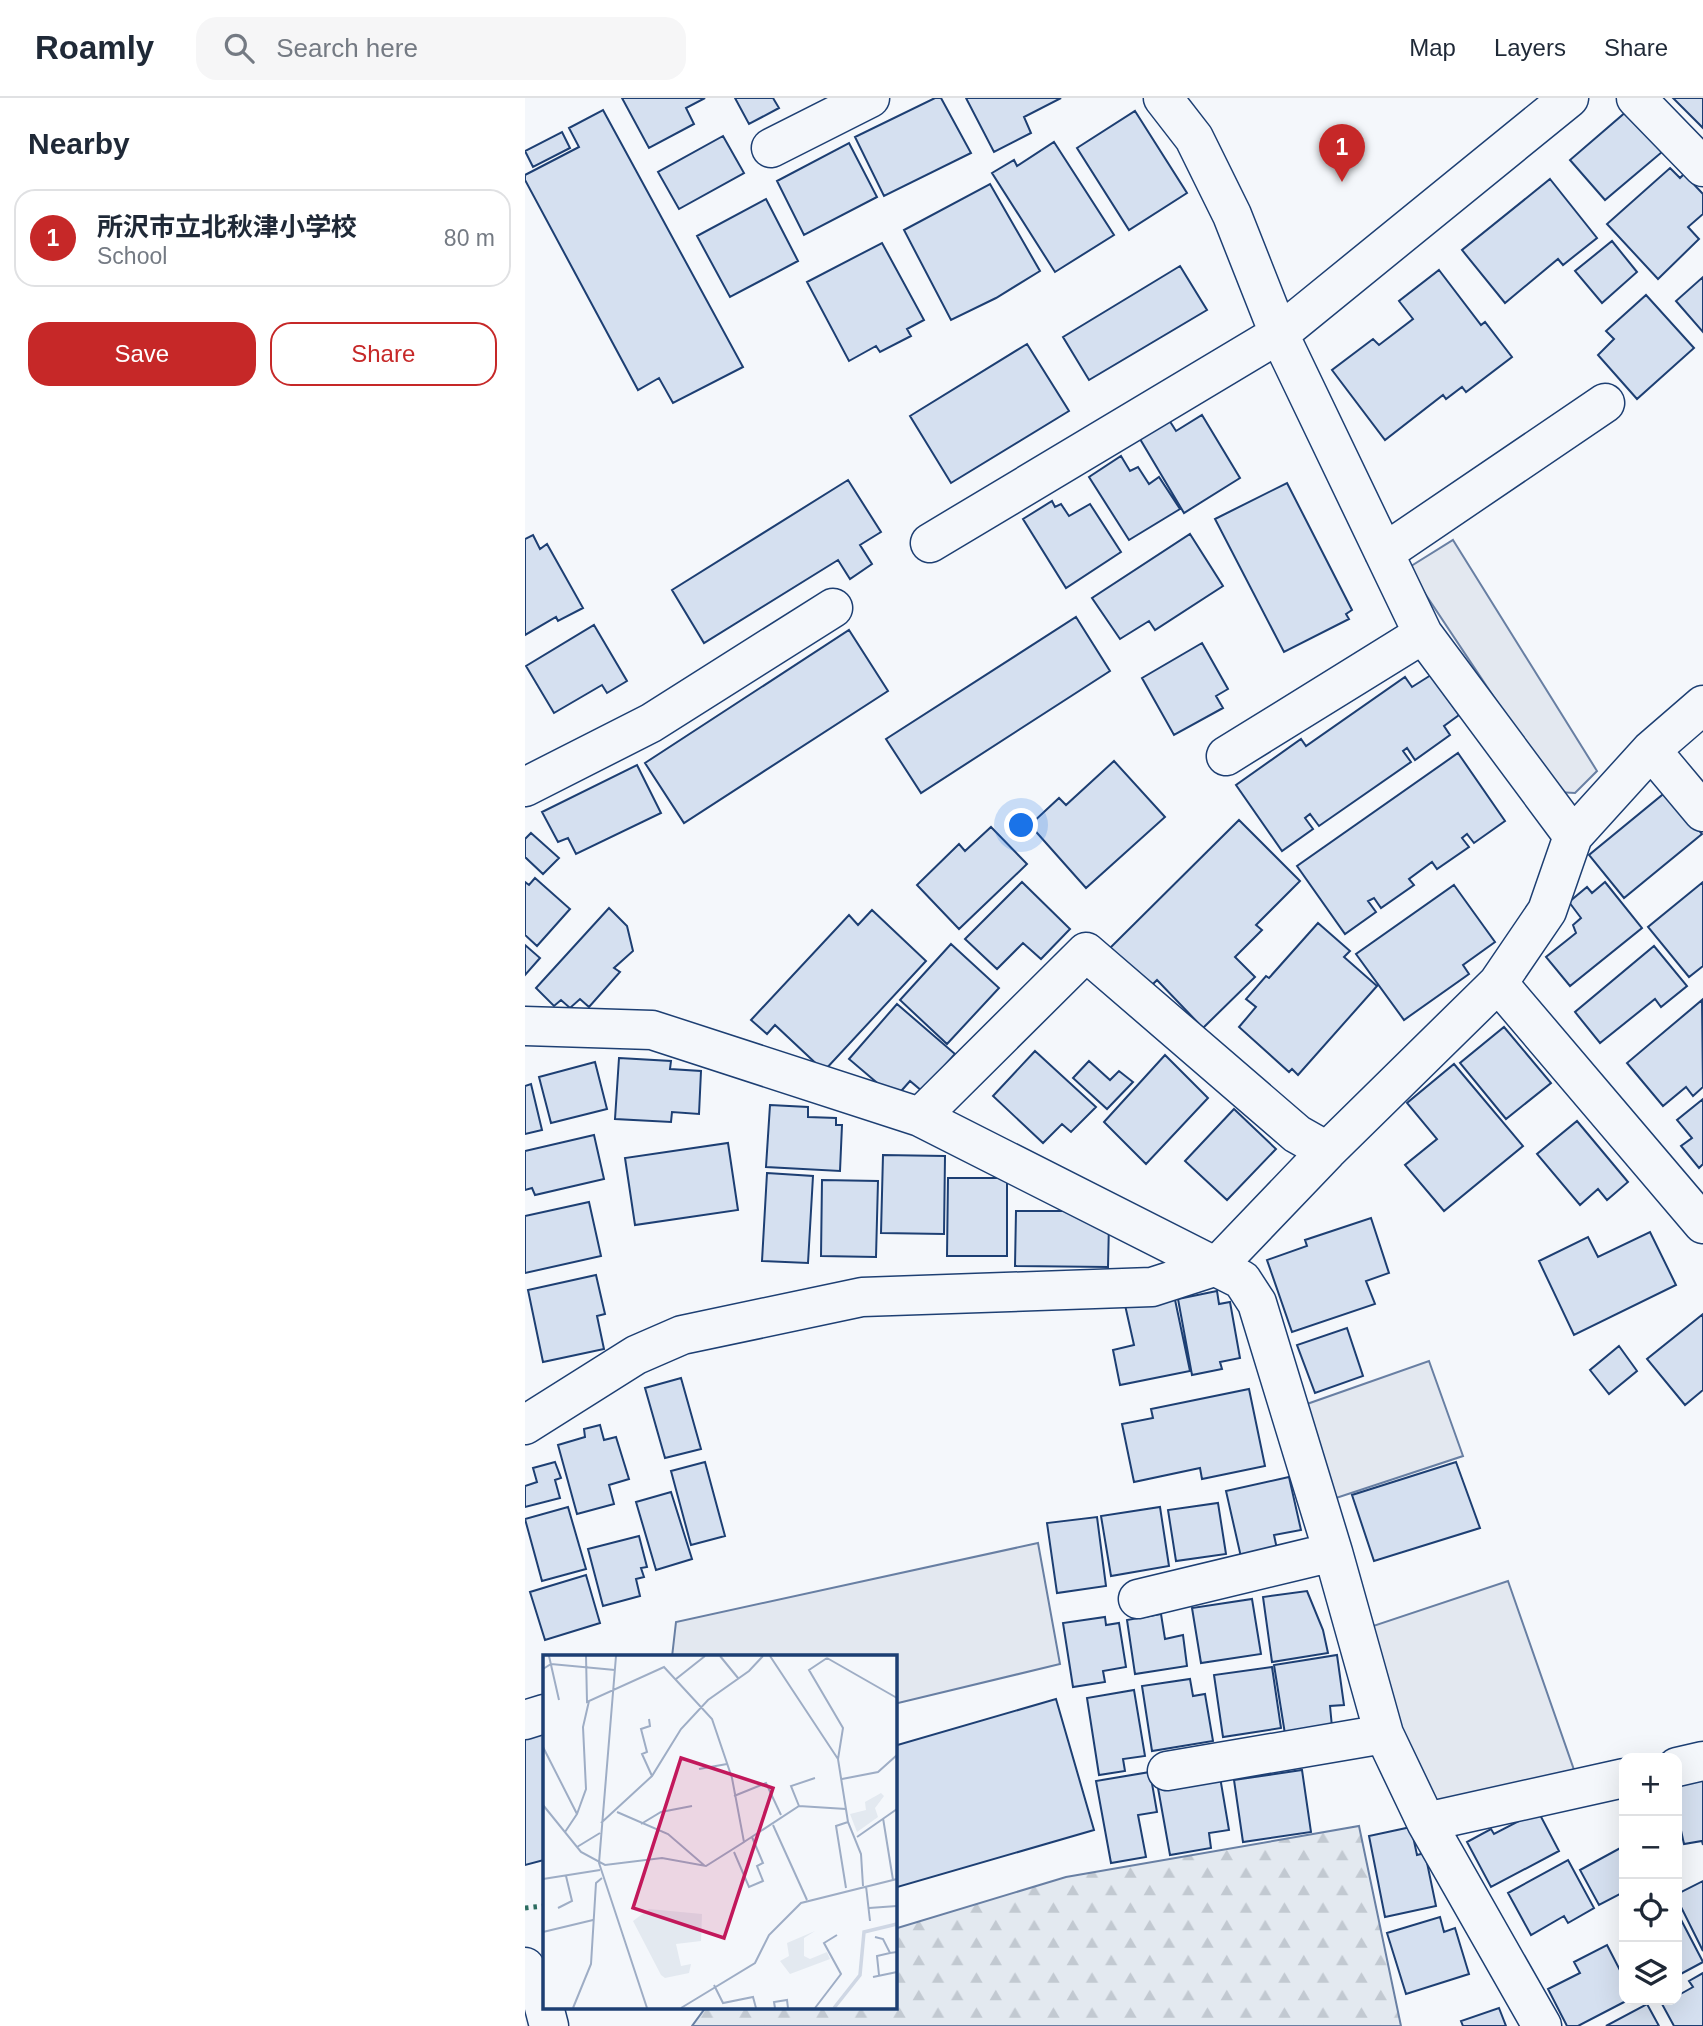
<!DOCTYPE html>
<html lang="en">
<head>
<meta charset="utf-8">
<style>
  :root { --surface:#fff; --page:#f6f6f7; --text:#1f2937; --muted:#747a83; --line:#e0e1e3; --accent:#c62828 }
  body { margin:0; font-family:Arial,"Noto Sans JP",sans-serif; background:var(--page); color:var(--text) }
  .controls { position:absolute; right:21px; bottom:21px; display:grid; overflow:hidden; border-radius:14px; box-shadow:0 7px 28px #0002 }
  .controls button { width:63px; height:63px; display:grid; place-items:center; padding:0; border:0; border-bottom:2px solid var(--line); background:var(--surface); color:var(--text); font:35px sans-serif }
  .you { position:absolute; left:497px; top:728px; width:24px; height:24px; margin:-18px; border:5px solid #fff; border-radius:50%; background:#1a73e8; box-shadow:0 0 0 10px #1a73e833 }
  .badge { display:grid; place-items:center; width:46px; height:46px; border-radius:50%; background:var(--accent); color:#fff; font-size:23px; font-weight:700 }
  .pin { position:absolute; translate:-50% -58px; filter:drop-shadow(0 2px 4px #0008) }
  .pin::after { content:''; position:absolute; top:37px; width:24px; height:21px; background:inherit; clip-path:polygon(0 0,100% 0,50% 100%) }
  .list { margin:0; padding:0; list-style:none }
  h2 { display:flex; justify-content:space-between; align-items:center; height:91px; margin:0; padding:0 28px; font-size:30px }
  h2 small { font-size:23px; font-weight:400; color:var(--muted) }
  .list li { display:grid; grid-template-columns:46px 1fr auto; gap:21px; align-items:center; box-sizing:border-box; height:98px; margin:0 14px 14px; padding:0 14px; border:2px solid var(--line); border-radius:21px }
  .list b { display:block; font-size:26px; white-space:nowrap }
  .list p { margin:0; font-size:23px; white-space:nowrap; color:var(--muted) }
  .list em { font-size:23px; font-style:normal; color:var(--muted) }
  .actions { display:flex; gap:14px; padding:21px 28px }
  .actions a { flex:1; padding:16px 0; border:2px solid var(--accent); border-radius:21px; text-align:center; font-size:24px; color:var(--accent) }
  .actions .main { background:var(--accent); color:#fff }
  .icon { flex:none; width:38px; height:38px; fill:none; stroke:currentColor; stroke-width:2; stroke-linecap:round; stroke-linejoin:round }
  .map { position:relative; flex:none; width:1178px; height:1928px; overflow:hidden }
  header { display:flex; align-items:center; gap:42px; box-sizing:border-box; height:98px; padding:0 35px; background:var(--surface); border-bottom:2px solid var(--line) }
  header strong { font-size:33px }
  nav { display:flex; gap:38px; margin-inline-start:auto; font-size:24px }
  .search { width:490px; height:63px; background:var(--page); display:flex; align-items:center; gap:18px; box-sizing:border-box; padding:0 24px; border-radius:21px; color:var(--muted); font-size:26px }
  main { display:flex }
  aside { flex:1; background:var(--surface) }
  .map>svg:first-child { display:block }
  .forest { fill:url(#forest-firs); stroke:#687fa3; stroke-width:2 }
  .parking { fill:#e3e8f0; stroke:#687fa3; stroke-width:2 }
  .building { fill:#d5e0f0; stroke:#1d3f73; stroke-width:2 }
  .lines { fill:none; stroke-linecap:round; stroke-linejoin:round }
  .minor-casing { stroke:#1d3f73; stroke-width:41 }
  .minor { stroke:#f4f7fb; stroke-width:38 }
  .hedge { stroke:#2c6c60; stroke-width:5; stroke-dasharray:3.5 5; stroke-linecap:butt }
  .inset-river { fill:none; stroke:#cfd7e4; stroke-width:3.5 }
  .inset-road { fill:none; stroke:#9eadc5; stroke-width:2 }
  .view { fill:#c2185b; fill-opacity:0.15; stroke:#c2185b; stroke-width:3.5 }
  .inset-edge { fill:none; stroke:#1d3f73; stroke-width:3.5 }
</style>
</head>
<body>
<header>
<strong>Roamly</strong>
<div class="search"><svg class="icon" aria-label="search" viewBox="0 0 24 24"><circle cx="10" cy="10" r="6"/><path d="M15 15l6 6"/></svg>Search here</div>
<nav><a>Map</a><a>Layers</a><a>Share</a></nav>
</header>
<main>
<aside>
<h2>Nearby<small></small></h2>
<ul class="list">
<li><span class="badge">1</span><div><b>所沢市立北秋津小学校</b><p>School</p></div><em>80 m</em></li>
</ul>
<div class="actions"><a class="main">Save</a><a>Share</a></div>
</aside>
<div class="map">
<svg width="1178" height="1928" viewBox="0 0 1178 1928">
  <defs>
    <pattern id="forest-firs" width="22" height="20" patternUnits="userSpaceOnUse" patternTransform="scale(1.75)"><rect width="22" height="20" fill="#e3e9f0"/><path d="M5 1l3.5 6h-7zM16 11l3.5 6h-7z" fill="#c2c9d1"/></pattern>
  </defs>
  <rect width="100%" height="100%" fill="#f4f7fb"/>
  <!-- forest -->
  <path class="forest" d="M834,1728l42,200h-709l14,-19h188v-78l172,-52z"/>
  <!-- parking -->
  <path class="parking" d="M928,442l144,231 -22,22 -18,-1 -149,-224z
    M904,1263l34,95 -145,48 -28,-94z
    M513,1445l22,121 -166,40v-47h-222l4,-35z
    M983,1483l72,206 -154,35 -71,-190z"/>
  <!-- building -->
  <path class="building" d="M97,0h83l-19,10 8,16 -45,24z
    M210,0h38l6,10 -30,16z
    M410,0h6l30,55 -87,43 -29,-59z
    M441,0h95l-37,19 7,16 -37,19z
    M1148,0h30v30z
    M78,12l140,257 -70,36 -14,-25 -21,12 -113,-210v-5l54,-28 -10,-19z
    M610,13l52,82 -58,37 -52,-82z
    M1102,13l35,41 -57,48 -35,-40z
    M37,34l8,16 -37,19 -8,-16z
    M198,38l21,37 -65,36 -21,-37z
    M529,44l60,93 -59,37 -63,-99 22,-13 3,6z
    M324,45l28,54 -73,38 -27,-54z
    M1145,70l10,10 4,-4 19,20v20l-15,13 11,12 -41,40 -51,-55z
    M1025,81l47,59 -34,27 -5,-6 -53,44 -43,-53z
    M465,86l50,87 -44,27 -45,22 -47,-90z
    M241,101l32,62 -68,36 -33,-61z
    M1087,143l25,31 -35,31 -27,-32z
    M357,145l42,77 -17,9 4,7 -31,16 -4,-6 -27,15 -42,-79z
    M655,168l27,44 -118,70 -26,-43z
    M914,172l42,55 4,-3 27,35 -46,35 -4,-5 -16,12 -3,-4 -58,45 -53,-70 41,-31 6,6 34,-26 -14,-18z
    M1178,179v55l-27,-31z
    M1121,197l48,53 -57,51 -39,-44 16,-16 -8,-8z
    M502,246l42,67 -118,72 -41,-67z
    M677,317l38,63 -56,35 -44,-74 29,-19 7,11z
    M596,358l9,15 8,-4 11,17 10,-7 21,32 -51,31 -40,-63z
    M323,382l33,52 -21,13 12,19 -22,15 -12,-19 -134,83 -32,-53z
    M762,385l65,127 -6,4 3,5 -65,33 -69,-133z
    M527,403l3,6 6,-3 8,12 21,-12 31,48 -55,36 -43,-69z
    M665,436l33,52 -68,44 -6,-9 -29,18 -28,-41z
    M8,437l7,14 7,-5 36,64 -25,13 -2,-4 -31,18v-96z
    M551,519l34,54 -189,122 -35,-54z
    M69,527l33,56 -20,12 -5,-8 -48,28 -28,-47z
    M324,532l39,61 -204,132 -39,-60z
    M677,545l26,46 -12,7 7,12 -49,27 -32,-57z
    M906,577l28,40 -15,11 6,9 -35,25 -8,-12 -4,3 8,11 -92,64 -9,-12 -5,4 8,11 -31,22 -46,-66 65,-46 5,7 99,-69 7,10z
    M933,655l47,68 -31,22 -7,-9 -5,4 7,9 -32,22 -5,-7 -23,17 5,6 -33,23 -7,-10 -6,3 8,11 -31,22 -48,-68z
    M589,663l51,56 -79,71 -56,-63 29,-27 7,7z
    M112,667l24,48 -85,41 -8,-16 -10,4 -16,-30z
    M1142,693l35,43 -78,64 -35,-43z
    M714,722l61,61 -44,44 6,5 -27,27 20,20 -52,51 -46,-48 -8,8 -39,-40z
    M466,729l36,37 -68,65 -42,-44 42,-41 6,7z
    M6,735l28,25 -16,16 -18,-17v-18z
    M10,780l35,31 -33,37 -12,-11v-53l4,3z
    M497,784l48,47 -29,30 -18,-16 -26,26 -32,-30z
    M1080,784l37,46 -72,58 -24,-29 30,-24 -3,-8 8,-7 -12,-16 18,-15 5,6z
    M1178,784v84l-14,11 -41,-50z
    M929,787l41,57 -32,23 6,9 -65,46 -48,-66z
    M84,810l18,18 6,25 -19,17 6,4 -31,35 -9,-8 -10,9 -9,-8 -7,6 -18,-18z
    M347,812l54,51 -102,110 -49,-46 -8,9 -16,-14 98,-105 9,10z
    M793,825l32,28 -6,6 33,29 -79,89 -6,-6 -3,3 -50,-45 17,-20 -10,-8 20,-23 3,2z
    M426,846l48,44 -52,56 -47,-44z
    M0,847l15,13 -15,17z
    M1129,848l33,40 -26,21 -6,-8 -55,44 -25,-31z
    M1177,902l1,87 -10,9 -7,-9 -23,19 -36,-43z
    M372,906l58,50 -33,37 -12,-10 -15,17 -46,-39z
    M979,929l47,56 -45,36 -46,-56z
    M510,953l61,56 -25,25 -9,-8 -19,19 -50,-47z
    M640,957l43,43 -62,66 -42,-42z
    M94,960l52,3 -1,8 31,2 -2,43 -27,-2 -1,10 -56,-3z
    M564,963l21,19 9,-9 14,11 -26,27 -34,-31z
    M70,964l12,47 -56,14 -12,-46z
    M929,966l69,82 -79,65 -39,-46 32,-26 -30,-36z
    M6,986l11,46 -17,4v-48z
    M1178,1001v65l-4,4 -18,-22 11,-8 -15,-18z
    M245,1007l38,2v10l28,1v7h6l-2,46 -74,-4z
    M709,1011l42,40 -49,51 -42,-39z
    M1052,1023l51,61 -21,18 -9,-11 -18,16 -43,-51z
    M69,1037l10,44 -69,16 -3,-7 -7,2v-39z
    M203,1045l10,67 -103,15 -10,-67z
    M358,1057l62,1 -1,78 -63,-1z
    M242,1075l46,3 -5,87 -46,-2z
    M423,1080h59v78h-60z
    M297,1082l56,1 -2,76 -55,-1z
    M64,1104l12,54 -76,17v-57z
    M491,1113h80l13,12 -1,44 -93,-1z
    M846,1120l18,55 -23,8 9,23 -83,28 -25,-72 40,-14 -2,-6z
    M1125,1134l26,53 -102,50 -35,-74 49,-24 10,20z
    M71,1177l9,39 -8,2 7,33 -61,13 -15,-72z
    M692,1193l2,13 11,-2 10,56 -20,4 2,7 -30,6 -14,-76z
    M649,1197l16,76 -70,14 -7,-35 21,-5 -9,-40z
    M1178,1216v76l-18,15 -38,-46z
    M822,1230l16,48 -48,17 -18,-48z
    M1094,1248l18,25 -28,23 -19,-24z
    M156,1280l20,71 -36,9 -20,-70z
    M724,1291l16,77 -63,13 -2,-11 -66,14 -12,-58 31,-6 -2,-9z
    M75,1327l4,15 12,-3 13,42 -20,6 5,19 -37,10 -19,-69 27,-8 -1,-8z
    M30,1364l6,16 -6,2 5,18 -35,9v-21l12,-4 -4,-14z
    M180,1364l20,74 -34,9 -20,-74z
    M931,1364l24,66 -106,33 -22,-66z
    M764,1379l12,53 -27,5 3,14 -36,8 -15,-66z
    M146,1394l21,67 -36,11 -20,-68z
    M693,1405l8,51 -50,7 -8,-51z
    M43,1409l18,62 -44,12 -17,-62z
    M635,1409l9,59 -58,10 -10,-60z
    M572,1419l9,69 -49,7 -10,-70z
    M114,1438l8,31 -6,1 3,9 -8,2 4,17 -37,10 -15,-57z
    M61,1477l14,48 -55,17 -15,-48z
    M782,1493l16,39 5,23 -56,9 -9,-65z
    M727,1501l9,55 -60,9 -9,-55z
    M636,1516l4,25 18,-4 4,31 -52,8 -8,-54z
    M580,1519l1,8 13,-2 7,44 -23,4 2,11 -32,5 -10,-64z
    M812,1557l7,50 -14,1 2,21 -47,7 -11,-69z
    M747,1569l9,61 -58,9 -9,-62z
    M665,1581l3,17 12,-2 8,47 -61,10 -10,-65z
    M609,1592l11,66 -22,3 2,12 -26,4 -12,-77z
    M531,1601l38,131 -200,58v-142z
    M19,1632v130l-19,5v-130z
    M777,1672l9,62 -68,10 -9,-62z
    M625,1674l7,40 -19,3 8,42 -35,6 -15,-82z
    M695,1679l9,53 -20,3 2,15 -41,7 -12,-67z
    M1178,1682v65l-1,-4 -18,3 -4,-18h-3v-42z
    M1013,1713l21,40 -68,36 -24,-45 24,-13 3,5z
    M886,1729l6,28 8,-2 11,53 -51,11 -16,-81z
    M1099,1748v46l-25,13 -19,-35z
    M1043,1762l26,48 -26,15 -4,-7 -33,19 -23,-42z
    M1178,1783v70l-26,-52v-5z
    M1152,1814l26,50 -26,14z
    M915,1819l4,15 11,-4 14,46 -63,20 -19,-61z
    M1082,1847l17,33v22h4l-50,26h-11l-19,-37 32,-16 -6,-11z
    M1178,1875v53h-29l-12,-22 9,-4h6v-4l16,-9 -4,-6z
    M1122,1906l12,22h-53z
    M974,1910l7,18h-43l-2,-5z"/>
  <g class="lines">
    <!-- minor casing -->
    <g class="minor-casing">
      <path id="minor" d="M1111,0l67,69
        M246,50l99,-50
        M405,445l349,-209 290,-236
        M859,455l221,-150
        M1126,652l52,62
        M701,658l197,-122
        M0,689l126,-64 182,-115
        M1048,738l78,-86 52,-45
        M973,885l205,241
        M0,928l127,4 268,87 322,163 15,23 76,249 51,182 42,88 116,204
        M395,1019l166,-165 211,182 30,17
        M0,1327l111,-70 46,-20 180,-38 290,-10 65,-21 110,-115 171,-168 49,-72 26,-75 -150,-202 -144,-300 -47,-119 -38,-77 -31,-40
        M613,1501l195,-47
        M0,1622l19,-6
        M1152,1669l26,-6
        M642,1673l217,-37
        M901,1724l198,-44
        M0,1869l17,32 7,27"/>
    </g>
    <!-- minor -->
    <use href="#minor" class="minor"/>
    <!-- hedge -->
    <path class="hedge" d="M0,1810l19,-2"/>
  </g>
  <!-- overview -->
  <g transform="translate(18 1557)">
    <rect width="354" height="354" fill="#f4f7fb"/>
    <path d="M106,254l53,5 -1,27 -25,3 5,22 10,-2 -2,9 -24,5 -4,-3 -28,-54zM272,276l-11,7v18l6,3 17,-7 3,7 -40,15 -10,-13 9,-5 -2,-13z" fill="#e3e9f0"/>
    <path d="M338,138l3,3 -9,12 3,9 -21,15 -7,-18 16,-4 -1,-8z" fill="#e3e9f0"/>
    <path class="inset-river" d="M291,353l26,-33 4,-43 33,-8"/>
    <path class="inset-road" d="M6,1l10,44M73,1l-17,207 48,145M177,1l18,22M227,1l68,103 10,63 13,32 2,32M284,3l-18,12 34,58 -5,31M284,3l70,40M0,14l8,-5 64,6M133,24l29,-23M106,64l1,7 -9,3 6,23 -5,2 10,22M0,92l34,67 -12,18M156,114l28,-5M299,124l36,-7 19,-17M191,141l32,-13 15,32M0,150l38,47 24,13 57,-7 44,8 38,-24 -12,-64 -20,-59 -48,-52 -77,35 -1,-46M256,151l-8,-20 24,-8M74,157l51,22 37,32M34,159l9,-25 -3,-62 6,-26M340,163l10,62M58,168l51,-47 29,-47 27,-29 41,-29 14,-15M98,169l20,-12 31,-6M230,170l34,75M314,182l40,-28M201,187l55,-36 47,3M34,192l23,-14M191,197l15,35 14,-6 -6,-15 6,-3 -11,-26M0,224l57,-9M323,231l4,35M303,233l-10,-62 12,-4M15,253l14,-7 -6,-25M326,253l28,-2M0,277l50,-12M332,282l8,2 7,14 7,-1M336,320l-2,-19 13,-3M330,322l24,-5M171,330l9,18 30,-6 3,11M30,353l18,-44 5,-81 6,-5M138,353l74,-45 14,-28 32,-32 96,-24M232,353l-1,-6 13,-2 1,8M272,353l26,-34 -17,-31 13,-8"/>
    <path class="view" d="M138,103l92,30 -49,150 -91,-30z"/>
    <rect width="354" height="354" class="inset-edge"/>
  </g>
</svg>
<div class="controls">
<button>+</button>
<button>−</button>
<button><svg class="icon" aria-label="locate" viewBox="0 0 24 24"><circle cx="12" cy="12" r="6"/><path d="M12 2v4M12 18v4M2 12h4M18 12h4"/></svg></button>
<button><svg class="icon" aria-label="layers" viewBox="0 0 24 24"><path d="M12 4l9 5-9 5-9-5zM3 14l9 5 9-5"/></svg></button>
</div>
<div class="you"></div>
<div class="pin badge" style="left:817px;top:84px">1</div>
</div>
</main>
</body>
</html>
